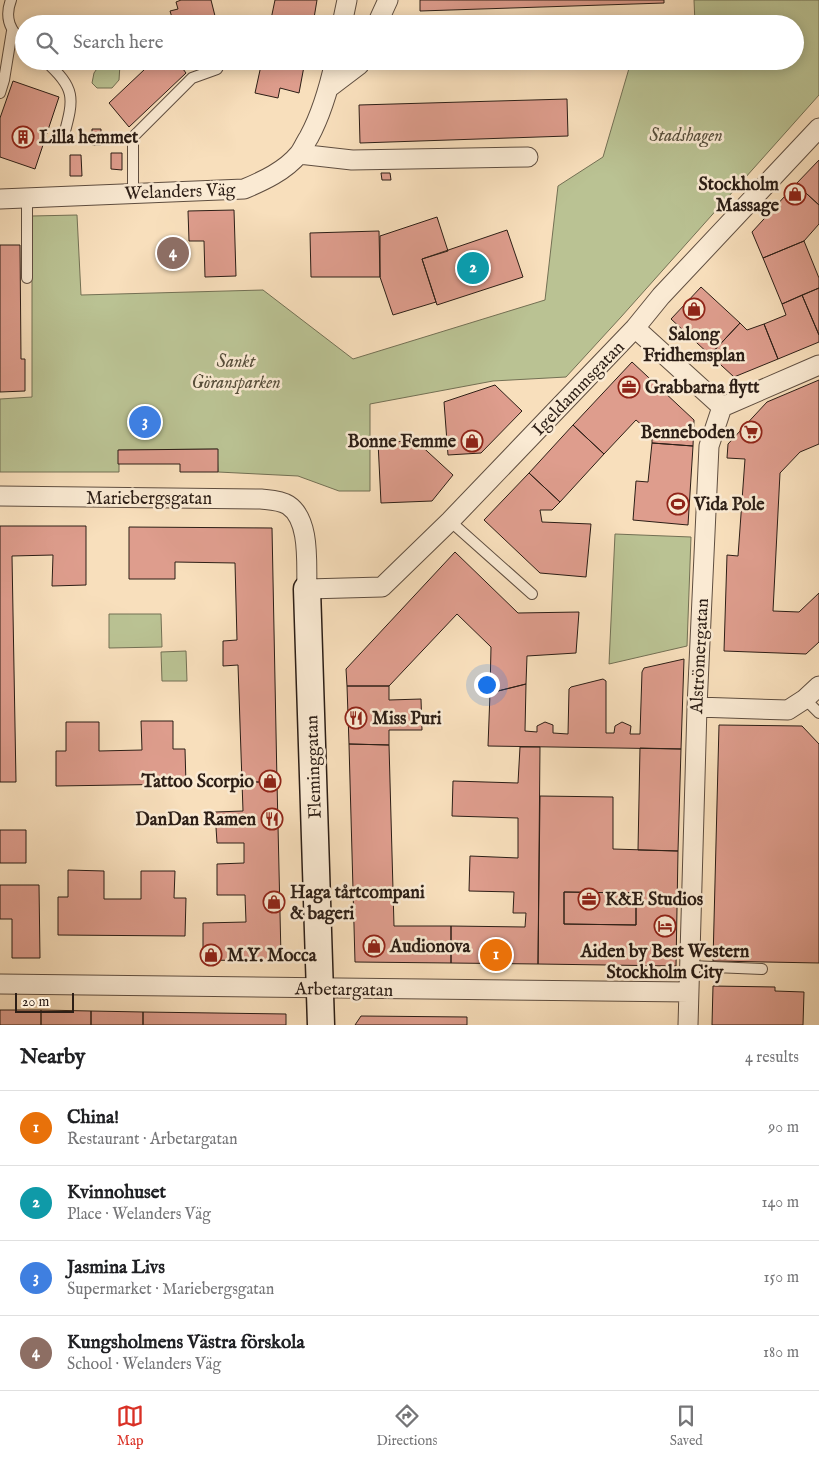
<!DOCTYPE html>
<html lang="en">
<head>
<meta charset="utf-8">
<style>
  :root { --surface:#fff; --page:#f6f6f6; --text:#202124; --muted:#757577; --line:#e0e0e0; --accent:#d93025 }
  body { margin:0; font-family:"IM FELL English",serif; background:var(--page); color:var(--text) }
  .scale { position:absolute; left:15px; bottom:12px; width:59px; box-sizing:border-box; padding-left:5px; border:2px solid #2c1e16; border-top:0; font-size:14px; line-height:18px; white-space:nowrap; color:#2c1e16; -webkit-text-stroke:4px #faead3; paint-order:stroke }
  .you { position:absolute; left:486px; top:684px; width:18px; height:18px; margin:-12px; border:4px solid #fff; border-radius:50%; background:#1a73e8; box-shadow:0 0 0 8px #1a73e833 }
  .badge { display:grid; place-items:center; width:32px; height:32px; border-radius:50%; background:var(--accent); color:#fff; font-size:16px; font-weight:700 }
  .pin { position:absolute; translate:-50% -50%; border:2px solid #fff; box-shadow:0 1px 5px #0006 }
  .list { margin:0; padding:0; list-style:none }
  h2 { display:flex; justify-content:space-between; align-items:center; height:65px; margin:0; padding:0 20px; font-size:21px }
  h2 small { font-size:16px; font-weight:400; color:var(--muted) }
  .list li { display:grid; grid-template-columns:32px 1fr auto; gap:15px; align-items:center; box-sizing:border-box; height:75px; padding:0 20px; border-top:1px solid var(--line) }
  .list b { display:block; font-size:19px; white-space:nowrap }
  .list p { margin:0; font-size:16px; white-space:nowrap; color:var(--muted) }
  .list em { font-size:16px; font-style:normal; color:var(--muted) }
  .icon { flex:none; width:28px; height:28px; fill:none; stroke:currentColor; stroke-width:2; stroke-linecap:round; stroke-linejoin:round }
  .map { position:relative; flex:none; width:819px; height:1025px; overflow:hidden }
  .search { position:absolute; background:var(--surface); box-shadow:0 2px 12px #0003; left:15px; right:15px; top:15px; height:55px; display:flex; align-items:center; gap:12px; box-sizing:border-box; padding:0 18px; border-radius:28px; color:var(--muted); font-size:19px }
  .sheet { height:365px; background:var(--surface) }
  nav { display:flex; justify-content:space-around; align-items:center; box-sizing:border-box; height:70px; border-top:1px solid var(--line); background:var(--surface); font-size:14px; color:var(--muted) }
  nav a { display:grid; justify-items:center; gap:2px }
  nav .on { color:var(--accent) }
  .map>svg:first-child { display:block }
  .green { fill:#bac293; stroke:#737054 }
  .building { fill:#de9d8d; stroke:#2c1e16; fill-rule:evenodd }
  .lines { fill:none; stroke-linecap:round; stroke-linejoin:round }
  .lane-casing { stroke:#5f4e40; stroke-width:12 }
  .street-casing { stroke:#5f4e40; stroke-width:21 }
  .secondary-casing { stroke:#2c1e16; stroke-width:29 }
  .lane { stroke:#faead3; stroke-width:10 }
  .street { stroke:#faead3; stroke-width:19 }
  .secondary { stroke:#faead3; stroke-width:26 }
  .labels { text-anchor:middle; stroke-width:5; stroke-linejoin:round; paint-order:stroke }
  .park-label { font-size:18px; font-style:italic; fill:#574f3c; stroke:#faead3 }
  .poi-label { font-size:18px; font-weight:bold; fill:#2c1e16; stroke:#faead3; text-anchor:start }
  .street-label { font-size:18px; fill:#2c1e16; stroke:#faead3 }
</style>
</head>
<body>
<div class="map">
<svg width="819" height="1025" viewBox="0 0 819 1025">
  <rect width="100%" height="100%" fill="#f8dfbc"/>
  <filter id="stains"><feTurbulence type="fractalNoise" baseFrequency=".004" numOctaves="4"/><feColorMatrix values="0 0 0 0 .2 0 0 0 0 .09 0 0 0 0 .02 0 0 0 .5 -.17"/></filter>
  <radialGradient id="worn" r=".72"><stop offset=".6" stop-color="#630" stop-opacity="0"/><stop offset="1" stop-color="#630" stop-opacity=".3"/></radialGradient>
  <!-- green -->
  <path class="green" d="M694,0h125v95l-198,222 -55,60 -73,4 -123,23v87h-31l-41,-15 -80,-4 -1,-23 -98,1v22h-119v-73l32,-2v-181l45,-1 4,80 182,-5 90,69 192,-59 13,-114 45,-29 27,-92 6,-4h159v-37h-100z
    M101,63l19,1 -1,16 -7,8h-15l-5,-5 2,-10z
    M615,534l76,3 -4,109 -78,18z
    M109,614h52l1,33 -53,1z
    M186,651l1,30h-25l-1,-29z"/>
  <!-- building -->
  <path class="building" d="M181,0h30l6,24h-43l-4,-13 8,-2 -2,-7z
    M275,0h42l-4,24h-43z
    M420,0h244v3l-244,8z
    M140,61h37l9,12 -57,54 -20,-24 36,-34z
    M262,61h43l-6,32 -19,-5 -2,10 -23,-5z
    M13,81l46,16 -24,72 -35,-12v-39z
    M567,99l1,37 -208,7 -1,-38z
    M92,129h9v16h-9z
    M111,153h11v17l-11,-1z
    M70,155h11l1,21h-12z
    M819,160v45l-23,-21z
    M381,173h9l1,7h-9z
    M796,184l23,21v19l-15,17 -41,17 -11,-26z
    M234,210l2,66 -31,1 -1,-36h-15l-1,-30z
    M437,217l11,34 -26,8 14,43 -43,13 -13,-38v-41z
    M507,230l16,47 -86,28 -15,-46z
    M379,231l1,46h-69l-1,-44z
    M804,241l15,37v10l-37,16 -19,-46z
    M0,245h20l1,114h4v32l-25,1z
    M701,287l39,36 -30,32 -39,-36z
    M819,288v47l-17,-40z
    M802,295l17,40v7l-41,17 -14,-35 22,-9 -4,-11z
    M740,323l7,7 17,-6 14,35 -44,18 -24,-22z
    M632,362l62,58 -1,26 -41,-3v-9l-16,-14 -32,34 -31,-29z
    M819,380v64l-19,8 -20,21 -7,138 26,1 20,-19v49l-13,12 -82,-3 3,-96 11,1 7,-97 -18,-1 1,-14 39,-42z
    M495,385l27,26 -41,42 -33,2 -4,-53z
    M573,425l31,29 -44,48 -31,-29z
    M416,441l37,34 -21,26 -51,2 -3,-61z
    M652,443l41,3 -5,79 -55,-5 3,-39 12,1z
    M218,449v23h-38v-8h-62v-14z
    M529,473l31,29 -8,8h-12l2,12 49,2 -5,53 -46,-4 -56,-53z
    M0,526h86v59l-34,1 1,-31 -41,1 4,226h-16z
    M129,527l143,1 5,254h-35l-4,-117 -15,1v-25l14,-1 -2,-77 -60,-1v17h-46z
    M455,552l63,61 61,-1 -3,41 -49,3 -1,28 -36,9 1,-46 -34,-33 -68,72h-42l-1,-17z
    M684,659l-3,90 -193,-3 2,-53 36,-9 -1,47 12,1v-6l8,-4 8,3v8l15,1 1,-45 2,-2 32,-8 3,2v52h8l1,-7 7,-4 9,4 -1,8h10l2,-62 2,-4z
    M347,686h42v14l32,-1 1,31h-33v15l-40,-1z
    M141,721h32v28h12l1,35 -130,2v-35h10v-29h33v29l43,-1z
    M719,725l83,1 17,18v219l-106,-2z
    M349,744l40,1 5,181h57v37l-96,-1z
    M520,747h20l-2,217 -87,-1v-37l74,1 1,-14h-13l1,-21 -45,-1 1,-35 48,2v-40l-66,-2 1,-35 65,2z
    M640,748l41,1 -3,102 -40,-1z
    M242,782h35l4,175 -4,4 -74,-1v-37l43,-1 -1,-27h-28v-31l27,-1v-20h-27l-2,-31 28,-1z
    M540,796l73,1v52l65,2 -2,115 -138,-2zM564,892l72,1v32l-72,-1z
    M0,830h26v33h-26z
    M68,870l36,1v28h37v-28h34l-1,27h12l-1,38 -127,-1v-38h10z
    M0,885h39l1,73h-28v-39h-12z
    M564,892l72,1v32l-72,-1z
    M713,986l62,1v4l29,1 -1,33h-91z
    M0,1010h41v15h-41z
    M41,1010l50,1v14h-50z
    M91,1011l52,1v13h-52z
    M143,1012l143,2v11h-143z
    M361,1016l106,1v8h-112z"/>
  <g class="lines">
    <!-- lane casing -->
    <g class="lane-casing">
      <path id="lane" d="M11,0c-7,18 -1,31 13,43
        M45,61c31,27 29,37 19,74
        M0,93l4,-13 8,-49
        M133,193v-56l59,-59 25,-9 4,-8
        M27,198v80
        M450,521l82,73
        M805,699l14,14
        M690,966l72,3"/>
    </g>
    <!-- street casing -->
    <g class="street-casing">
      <path id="street" d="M342,24l5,-24
        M377,24l11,-24
        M330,87l29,-22 1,-4
        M299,154l53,6 176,-3
        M0,199l244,-10c19,-8 41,-18 55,-35 4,-5 6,-11 10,-17 13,-24 20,-49 26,-76
        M635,328l87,79
        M722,407l97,-42
        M0,496l261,3c9,1 19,1 27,6 23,15 18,60 19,84l75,-2 68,-66 185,-193 26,-32 158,-168
        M697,707l91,3 17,-11 14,-13
        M0,984l689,8
        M688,1025l9,-318 12,-261 13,-39"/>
    </g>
    <!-- secondary casing -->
    <g class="secondary-casing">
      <path id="secondary" d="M307,589l14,436"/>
    </g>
    <!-- lane -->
    <use href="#lane" class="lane"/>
    <!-- street -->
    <use href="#street" class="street"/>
    <!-- secondary -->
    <use href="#secondary" class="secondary"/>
  </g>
  <!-- icons -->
  <defs>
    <g id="building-ring" transform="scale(1.125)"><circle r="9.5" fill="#faead3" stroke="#8f2418" stroke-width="1.5"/><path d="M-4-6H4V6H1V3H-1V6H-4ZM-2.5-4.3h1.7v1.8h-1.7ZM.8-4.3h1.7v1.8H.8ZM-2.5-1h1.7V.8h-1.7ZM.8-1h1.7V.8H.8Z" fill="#8f2418"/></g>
    <g id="shop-ring" transform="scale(1.125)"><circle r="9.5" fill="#faead3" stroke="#8f2418" stroke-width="1.5"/><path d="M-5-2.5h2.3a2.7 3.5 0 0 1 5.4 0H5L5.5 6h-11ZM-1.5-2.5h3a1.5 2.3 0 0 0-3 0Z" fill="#8f2418"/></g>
    <g id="office-ring" transform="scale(1.125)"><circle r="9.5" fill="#faead3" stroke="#8f2418" stroke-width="1.5"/><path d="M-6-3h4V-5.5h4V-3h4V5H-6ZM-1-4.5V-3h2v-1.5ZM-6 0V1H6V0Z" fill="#8f2418"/></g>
    <g id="supermarket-ring" transform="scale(1.125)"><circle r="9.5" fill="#faead3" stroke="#8f2418" stroke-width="1.5"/><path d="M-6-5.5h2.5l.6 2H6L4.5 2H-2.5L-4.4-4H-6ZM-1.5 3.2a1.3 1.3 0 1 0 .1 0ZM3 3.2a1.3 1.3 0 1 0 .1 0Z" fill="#8f2418"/></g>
    <g id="stadium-ring" transform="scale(1.125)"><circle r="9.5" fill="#faead3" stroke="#8f2418" stroke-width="1.5"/><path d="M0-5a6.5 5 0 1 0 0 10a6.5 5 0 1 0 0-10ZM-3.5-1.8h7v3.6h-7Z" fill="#8f2418"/></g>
    <g id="restaurant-ring" transform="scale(1.125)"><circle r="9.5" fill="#faead3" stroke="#8f2418" stroke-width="1.5"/><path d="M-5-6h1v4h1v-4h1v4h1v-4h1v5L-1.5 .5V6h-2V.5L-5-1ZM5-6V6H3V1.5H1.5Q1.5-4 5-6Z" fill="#8f2418"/></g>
    <g id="hotel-ring" transform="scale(1.125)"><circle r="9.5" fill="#faead3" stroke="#8f2418" stroke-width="1.5"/><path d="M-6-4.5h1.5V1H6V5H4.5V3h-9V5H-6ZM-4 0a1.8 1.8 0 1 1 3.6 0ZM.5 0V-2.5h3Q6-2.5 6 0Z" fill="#8f2418"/></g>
  </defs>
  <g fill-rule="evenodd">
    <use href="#building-ring" x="23" y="137"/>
    <use href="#shop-ring" x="795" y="194"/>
    <use href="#shop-ring" x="694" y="309"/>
    <use href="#office-ring" x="629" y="387"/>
    <use href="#supermarket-ring" x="751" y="432"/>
    <use href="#shop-ring" x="472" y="441"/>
    <use href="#stadium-ring" x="678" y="504"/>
    <use href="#restaurant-ring" x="356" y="718"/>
    <use href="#shop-ring" x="270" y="781"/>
    <use href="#restaurant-ring" x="272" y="819"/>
    <use href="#office-ring" x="589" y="899"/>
    <use href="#shop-ring" x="274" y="902"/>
    <use href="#hotel-ring" x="665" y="926"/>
    <use href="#shop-ring" x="374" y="946"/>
    <use href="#shop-ring" x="211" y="955"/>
  </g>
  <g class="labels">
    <!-- park labels -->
    <g class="park-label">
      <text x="686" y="141">Stadshagen</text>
      <text x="236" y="367">Sankt<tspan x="236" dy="21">Göransparken</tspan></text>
    </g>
    <!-- poi labels -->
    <g class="poi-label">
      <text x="39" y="143">Lilla hemmet</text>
      <text x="779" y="190" text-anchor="end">Stockholm<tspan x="779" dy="21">Massage</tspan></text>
      <text x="694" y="340" text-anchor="middle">Salong<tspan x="694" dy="21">Fridhemsplan</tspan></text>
      <text x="645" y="393">Grabbarna flytt</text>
      <text x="735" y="438" text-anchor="end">Benneboden</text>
      <text x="456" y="447" text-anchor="end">Bonne Femme</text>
      <text x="694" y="510">Vida Pole</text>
      <text x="372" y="724">Miss Puri</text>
      <text x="254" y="787" text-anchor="end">Tattoo Scorpio</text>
      <text x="256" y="825" text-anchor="end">DanDan Ramen</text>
      <text x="290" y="898">Haga tårtcompani<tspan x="290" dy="21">&amp; bageri</tspan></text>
      <text x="605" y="905">K&amp;E Studios</text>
      <text x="390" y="952">Audionova</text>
      <text x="665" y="957" text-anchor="middle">Aiden by Best Western<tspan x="665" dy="21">Stockholm City</tspan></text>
      <text x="227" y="961">M.Y. Mocca</text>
    </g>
    <!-- street labels -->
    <g class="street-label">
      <text transform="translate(180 191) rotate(-2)" y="6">Welanders Väg</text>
      <text transform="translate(578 388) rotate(-46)" y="6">Igeldammsgatan</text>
      <text x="149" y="504">Mariebergsgatan</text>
      <text transform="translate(699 656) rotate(-87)" y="6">Alströmergatan</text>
      <text transform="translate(313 767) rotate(-92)" y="6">Fleminggatan</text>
      <text transform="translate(344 989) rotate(1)" y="6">Arbetargatan</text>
    </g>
  </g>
  <rect width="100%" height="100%" filter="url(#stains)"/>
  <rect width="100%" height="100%" fill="url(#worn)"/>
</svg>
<div class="scale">20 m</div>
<div class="you"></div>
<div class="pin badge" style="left:496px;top:955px;background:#e8710a">1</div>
<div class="pin badge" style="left:473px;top:268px;background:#0f9aa8">2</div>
<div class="pin badge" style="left:145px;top:422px;background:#3f7fe0">3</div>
<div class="pin badge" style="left:173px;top:253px;background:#8d6e63">4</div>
<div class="search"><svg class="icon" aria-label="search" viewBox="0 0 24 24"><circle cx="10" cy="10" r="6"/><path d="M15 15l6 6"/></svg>Search here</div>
</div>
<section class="sheet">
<h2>Nearby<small>4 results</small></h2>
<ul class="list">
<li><span class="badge" style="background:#e8710a">1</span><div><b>China!</b><p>Restaurant · Arbetargatan</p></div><em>90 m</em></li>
<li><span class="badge" style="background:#0f9aa8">2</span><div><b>Kvinnohuset</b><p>Place · Welanders Väg</p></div><em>140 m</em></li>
<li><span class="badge" style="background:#3f7fe0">3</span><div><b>Jasmina Livs</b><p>Supermarket · Mariebergsgatan</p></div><em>150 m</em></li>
<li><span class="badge" style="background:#8d6e63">4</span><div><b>Kungsholmens Västra förskola</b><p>School · Welanders Väg</p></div><em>180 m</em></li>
</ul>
</section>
<nav>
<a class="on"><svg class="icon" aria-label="map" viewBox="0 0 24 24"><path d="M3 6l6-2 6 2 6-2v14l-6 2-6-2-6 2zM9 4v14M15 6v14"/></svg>Map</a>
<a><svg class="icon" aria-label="directions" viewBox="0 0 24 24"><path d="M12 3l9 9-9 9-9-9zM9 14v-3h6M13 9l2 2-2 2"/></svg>Directions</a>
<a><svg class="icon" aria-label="saved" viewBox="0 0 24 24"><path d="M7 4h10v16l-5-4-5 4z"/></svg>Saved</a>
</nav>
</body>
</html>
